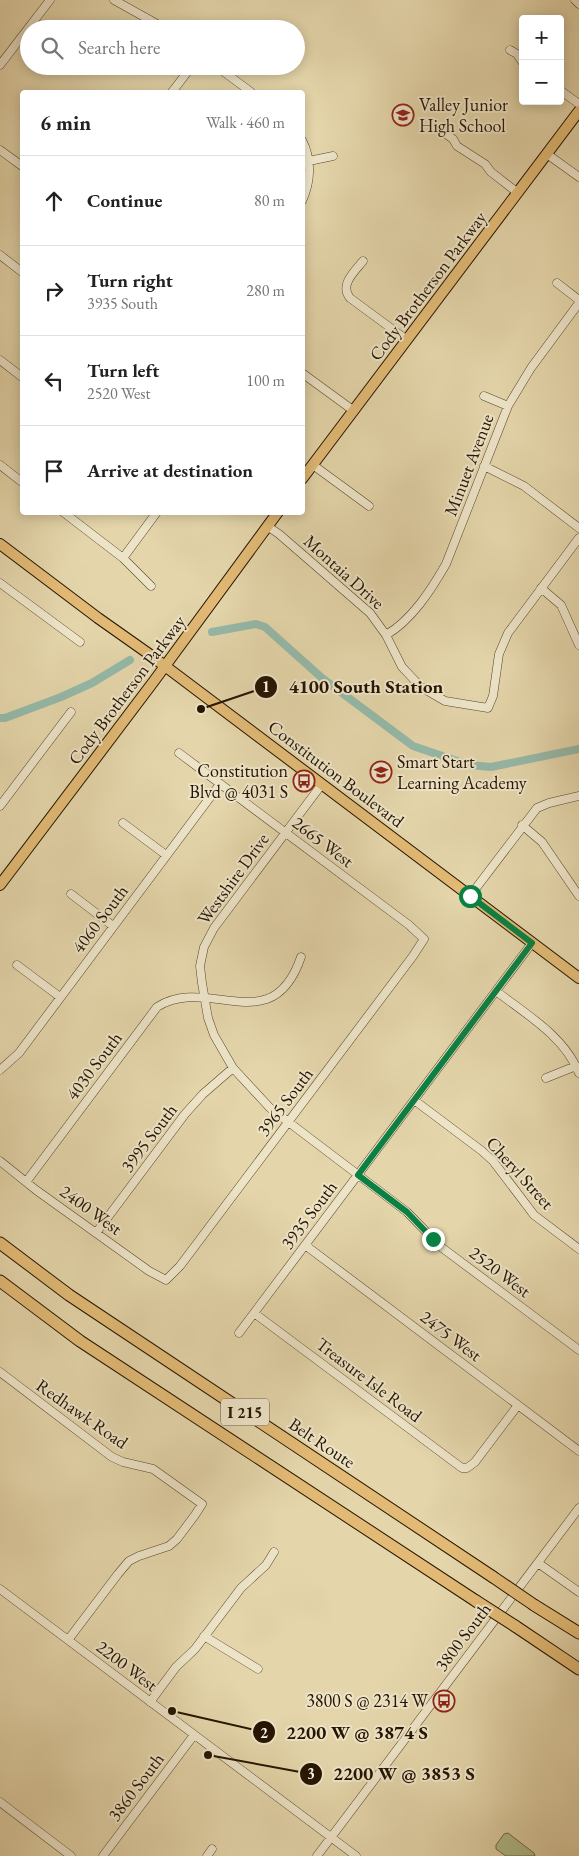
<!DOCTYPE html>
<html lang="en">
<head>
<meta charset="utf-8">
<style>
  :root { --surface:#fff; --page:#f6f6f6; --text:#222; --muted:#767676; --line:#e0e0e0 }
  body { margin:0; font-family:"EB Garamond",serif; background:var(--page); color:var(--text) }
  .controls { position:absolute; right:15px; top:15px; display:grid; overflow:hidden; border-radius:5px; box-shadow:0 2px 12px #0003 }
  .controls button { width:45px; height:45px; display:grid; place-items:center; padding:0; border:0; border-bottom:1px solid var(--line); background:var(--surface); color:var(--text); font:25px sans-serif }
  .stop { position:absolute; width:15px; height:15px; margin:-11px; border:4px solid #0b8043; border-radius:50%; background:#fff }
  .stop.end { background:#0b8043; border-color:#fff; box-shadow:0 1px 5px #0008 }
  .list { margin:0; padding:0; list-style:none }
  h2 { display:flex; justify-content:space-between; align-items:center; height:65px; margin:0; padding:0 20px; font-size:21px }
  h2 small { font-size:16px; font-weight:400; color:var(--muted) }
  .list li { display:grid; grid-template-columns:32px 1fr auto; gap:15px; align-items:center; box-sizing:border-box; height:90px; padding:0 20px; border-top:1px solid var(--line) }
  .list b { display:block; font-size:19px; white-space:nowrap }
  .list p { margin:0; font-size:16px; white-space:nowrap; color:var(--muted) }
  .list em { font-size:16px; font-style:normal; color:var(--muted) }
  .icon { flex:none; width:28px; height:28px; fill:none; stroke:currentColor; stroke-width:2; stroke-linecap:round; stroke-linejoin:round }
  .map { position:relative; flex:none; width:579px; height:1856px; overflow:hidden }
  .search { position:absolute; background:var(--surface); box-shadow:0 2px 12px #0003; left:20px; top:20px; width:285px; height:55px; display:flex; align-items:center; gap:12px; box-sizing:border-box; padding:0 18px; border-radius:28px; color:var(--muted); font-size:19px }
  .panel { position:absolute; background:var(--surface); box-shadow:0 2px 12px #0003; left:20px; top:90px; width:285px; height:425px; border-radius:5px }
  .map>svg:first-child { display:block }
  .green { fill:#b0be8c; stroke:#6a6946 }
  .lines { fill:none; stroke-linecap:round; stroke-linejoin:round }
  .canal { stroke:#95b9a9; stroke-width:8 }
  .minor-casing { stroke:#55442a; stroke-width:9 }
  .major-casing { stroke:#251400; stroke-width:12 }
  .highway-casing { stroke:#251400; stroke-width:13 }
  .minor { stroke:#ede4c8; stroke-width:8 }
  .major { stroke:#e2ba75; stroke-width:10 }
  .highway { stroke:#e2ba75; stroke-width:11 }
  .highway-bridge-casing { stroke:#251400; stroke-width:13; stroke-linecap:butt }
  .highway-bridge { stroke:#e2ba75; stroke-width:11 }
  .route { stroke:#0b8043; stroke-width:6 }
  .labels { text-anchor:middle; stroke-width:4; stroke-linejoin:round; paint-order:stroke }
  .shield { fill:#ede4c8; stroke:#61523c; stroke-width:1 }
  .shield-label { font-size:16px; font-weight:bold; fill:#251400 }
  .poi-label { font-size:18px; fill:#251400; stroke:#ede4c8; text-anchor:start }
  .street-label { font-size:18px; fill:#251400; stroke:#ede4c8 }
  .leader { fill:none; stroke:#251400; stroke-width:2 }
  .callout-dot { fill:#251400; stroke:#ede4c8; stroke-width:2 }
  .mark-label { font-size:15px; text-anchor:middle; font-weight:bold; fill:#fff }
  .callout-label { font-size:19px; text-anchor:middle; font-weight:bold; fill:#251400; stroke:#ede4c8; stroke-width:4; stroke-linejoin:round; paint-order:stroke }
</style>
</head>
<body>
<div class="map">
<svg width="579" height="1856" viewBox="0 0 579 1856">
  <rect width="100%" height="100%" fill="#e4d5aa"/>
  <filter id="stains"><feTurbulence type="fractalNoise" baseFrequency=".004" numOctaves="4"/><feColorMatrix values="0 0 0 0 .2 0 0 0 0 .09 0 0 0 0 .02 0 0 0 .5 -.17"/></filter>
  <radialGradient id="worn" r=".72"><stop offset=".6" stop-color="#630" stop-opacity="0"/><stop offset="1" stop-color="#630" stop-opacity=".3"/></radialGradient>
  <!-- green -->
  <path class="green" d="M508,1833l26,20 1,3h-29l-10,-7v-4l8,-11z"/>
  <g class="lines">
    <!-- canal -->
    <path class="canal" d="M212,632l44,-8 9,3 57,51 91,68 56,19 22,2 88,-18
      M0,718h5l56,-21 31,-14 38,-23"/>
    <!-- minor casing -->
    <g class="minor-casing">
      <path id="minor" d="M114,0l52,29
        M575,0l4,4
        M510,50l7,4 6,9
        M0,65l50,-65
        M216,66l35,26
        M560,90l19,14
        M172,92l20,-26
        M446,134l7,5 4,7 28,18 6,8 27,21
        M302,140c10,19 9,42 0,61
        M0,150l22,16
        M547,154l32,23
        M309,161l24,-5
        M0,255l22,17
        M363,261c-8,10 -24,24 -13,37l57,42
        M557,283l22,17
        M0,360l22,17
        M302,373l52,38
        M484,396l24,10
        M0,465l22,17
        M313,465l56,41
        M484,466l40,20 55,42
        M63,512l60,46 28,28
        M267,526l12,8 91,79 16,22 16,32 19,20 24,14 43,7 5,-12 6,-42 9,-21 71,-95
        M123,558l34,-46
        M0,583l80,59
        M541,588l20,17 18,40
        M386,635c26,-15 45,-45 60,-71l62,-158 23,-38 48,-65
        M322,784l-108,144 -10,19 -4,19 2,17 6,35 6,17 19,33 37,40 137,104 34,35 138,103
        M0,806l71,-94
        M123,823l43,32
        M522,825l20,17 37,54
        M71,894l42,32
        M470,896l67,-88 12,-5 30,-7
        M17,965l43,32
        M496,991c31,24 68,45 83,82
        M0,1070l19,-17 201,-269
        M546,1078l30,-12
        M414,1100l68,51 11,10 41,54 45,34
        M0,1161l36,29 113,81 17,9 14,-14 233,-310 11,-17 -15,-14 -230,-172
        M26,1182l131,-175c51,-33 115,35 144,-50
        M96,1233l89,-119 18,-20 30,-26
        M305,1245l274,206
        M254,1313l208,155h5l8,-6 43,-57
        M239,1333l293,-390
        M0,1372l112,85 11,5 30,7 49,35 -7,11 -18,24 -8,7 -30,10 -10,5 -11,13 -50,66
        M538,1563l41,29
        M0,1589l356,267
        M204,1636l54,33
        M150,1702l26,-35 19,-18 46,-61 25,-23 8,-13
        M0,1802l71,54
        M103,1856l91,-121
        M207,1856l5,-7
        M317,1856l262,-348"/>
    </g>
    <!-- major casing -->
    <g class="major-casing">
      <path id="major" d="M302,479l277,-368
        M0,544l98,74 51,36 430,324
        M0,885l154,-204 124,-169"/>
    </g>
    <!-- highway casing -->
    <g class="highway-casing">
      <path id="highway" d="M0,1243l69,52 424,282
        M0,1281l80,60 396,260
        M534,1605l45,28
        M515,1626l64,43"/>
    </g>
    <!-- minor -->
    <use href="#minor" class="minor"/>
    <!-- major -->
    <use href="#major" class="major"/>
    <!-- highway -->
    <use href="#highway" class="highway"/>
    <!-- highway-bridge casing -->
    <g class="highway-bridge-casing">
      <path id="highway-bridge" d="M493,1577l41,28
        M476,1601l39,25"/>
    </g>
    <!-- highway-bridge -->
    <use href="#highway-bridge" class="highway-bridge"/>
  </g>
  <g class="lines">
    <!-- route -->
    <path class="route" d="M433,1239l-26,-27 -49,-37 174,-232 -62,-47"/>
  </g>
  <!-- icons -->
  <defs>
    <g id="school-ring" transform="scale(1.125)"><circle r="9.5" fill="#ede4c8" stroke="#8f2418" stroke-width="1.5"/><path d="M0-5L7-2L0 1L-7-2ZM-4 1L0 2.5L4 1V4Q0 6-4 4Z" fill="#8f2418"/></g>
    <g id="bus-ring" transform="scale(1.125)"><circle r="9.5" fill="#ede4c8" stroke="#8f2418" stroke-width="1.5"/><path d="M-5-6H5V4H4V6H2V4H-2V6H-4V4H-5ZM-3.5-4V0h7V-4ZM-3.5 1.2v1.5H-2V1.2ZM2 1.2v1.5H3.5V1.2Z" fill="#8f2418"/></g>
  </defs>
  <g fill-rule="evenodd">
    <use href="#school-ring" x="403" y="115"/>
    <use href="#school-ring" x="381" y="772"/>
    <use href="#bus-ring" x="304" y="781"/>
    <use href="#bus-ring" x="444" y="1701"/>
  </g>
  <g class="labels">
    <!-- shield labels -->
    <rect class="shield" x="221" y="1398.5" width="48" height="27" rx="4"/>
    <g class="shield-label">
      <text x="245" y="1418">I 215</text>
    </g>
    <!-- poi labels -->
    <g class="poi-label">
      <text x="419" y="111">Valley Junior<tspan x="419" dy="21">High School</tspan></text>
      <text x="397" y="768">Smart Start<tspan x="397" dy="21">Learning Academy</tspan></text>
      <text x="288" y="777" text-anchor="end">Constitution<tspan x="288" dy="21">Blvd @ 4031 S</tspan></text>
      <text x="428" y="1707" text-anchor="end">3800 S @ 2314 W</text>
    </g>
    <!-- street labels -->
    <g class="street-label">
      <text transform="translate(428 286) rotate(-53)" y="6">Cody Brotherson Parkway</text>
      <text transform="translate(469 465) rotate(-69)" y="6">Minuet Avenue</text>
      <text transform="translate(344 572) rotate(42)" y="6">Montaia Drive</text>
      <text transform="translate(127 690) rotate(-53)" y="6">Cody Brotherson Parkway</text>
      <text transform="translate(336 774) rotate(37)" y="6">Constitution Boulevard</text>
      <text transform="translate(323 842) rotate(37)" y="6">2665 West</text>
      <text transform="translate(233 879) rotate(-54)" y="6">Westshire Drive</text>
      <text transform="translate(100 919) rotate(-53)" y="6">4060 South</text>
      <text transform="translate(94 1066) rotate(-53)" y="6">4030 South</text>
      <text transform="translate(285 1102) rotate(-53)" y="6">3965 South</text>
      <text transform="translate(149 1138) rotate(-53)" y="6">3995 South</text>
      <text transform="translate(520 1173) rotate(48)" y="6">Cheryl Street</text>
      <text transform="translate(91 1210) rotate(36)" y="6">2400 West</text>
      <text transform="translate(309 1215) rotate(-53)" y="6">3935 South</text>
      <text transform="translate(500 1272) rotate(37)" y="6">2520 West</text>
      <text transform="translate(451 1336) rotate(37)" y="6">2475 West</text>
      <text transform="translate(369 1380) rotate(37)" y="6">Treasure Isle Road</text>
      <text transform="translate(82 1414) rotate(35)" y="6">Redhawk Road</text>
      <text transform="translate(322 1443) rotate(34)" y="6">Belt Route</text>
      <text transform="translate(463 1637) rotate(-53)" y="6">3800 South</text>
      <text transform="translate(127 1666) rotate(37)" y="6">2200 West</text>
      <text transform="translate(136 1787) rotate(-53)" y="6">3860 South</text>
    </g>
  </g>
  <!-- callouts -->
  <path class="leader" d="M201 709L266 687M172 1711L264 1732M208 1755L311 1774"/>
  <g class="callout-dot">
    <circle cx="201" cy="709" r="5"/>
    <circle cx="172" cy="1711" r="5"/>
    <circle cx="208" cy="1755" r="5"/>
    <circle cx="266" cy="687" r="12"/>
    <circle cx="264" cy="1732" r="12"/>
    <circle cx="311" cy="1774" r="12"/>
  </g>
  <g class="mark-label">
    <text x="266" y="692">1</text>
    <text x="264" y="1738">2</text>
    <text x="311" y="1779">3</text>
  </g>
  <g class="callout-label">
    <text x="366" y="693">4100 South Station</text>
    <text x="357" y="1739">2200 W @ 3874 S</text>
    <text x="404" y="1780">2200 W @ 3853 S</text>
  </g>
  <rect width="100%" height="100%" filter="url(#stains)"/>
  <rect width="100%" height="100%" fill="url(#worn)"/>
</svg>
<div class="controls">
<button>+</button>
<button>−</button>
</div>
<div class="stop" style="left:470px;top:896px"></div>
<div class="stop end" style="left:433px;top:1239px"></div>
<div class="search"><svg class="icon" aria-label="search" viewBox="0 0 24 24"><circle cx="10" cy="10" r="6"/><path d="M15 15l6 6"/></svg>Search here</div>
<section class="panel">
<h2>6 min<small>Walk · 460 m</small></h2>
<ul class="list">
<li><svg class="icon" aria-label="ahead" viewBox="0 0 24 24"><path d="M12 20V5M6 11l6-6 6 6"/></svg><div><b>Continue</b></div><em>80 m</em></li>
<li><svg class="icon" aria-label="right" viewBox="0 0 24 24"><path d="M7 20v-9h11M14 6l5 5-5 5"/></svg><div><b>Turn right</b><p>3935 South</p></div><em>280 m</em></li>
<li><svg class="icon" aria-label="left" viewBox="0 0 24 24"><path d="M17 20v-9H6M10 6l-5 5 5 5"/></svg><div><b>Turn left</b><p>2520 West</p></div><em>100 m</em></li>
<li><svg class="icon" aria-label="arrive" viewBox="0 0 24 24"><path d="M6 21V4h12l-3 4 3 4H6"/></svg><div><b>Arrive at destination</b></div></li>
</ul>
</section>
</div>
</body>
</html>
